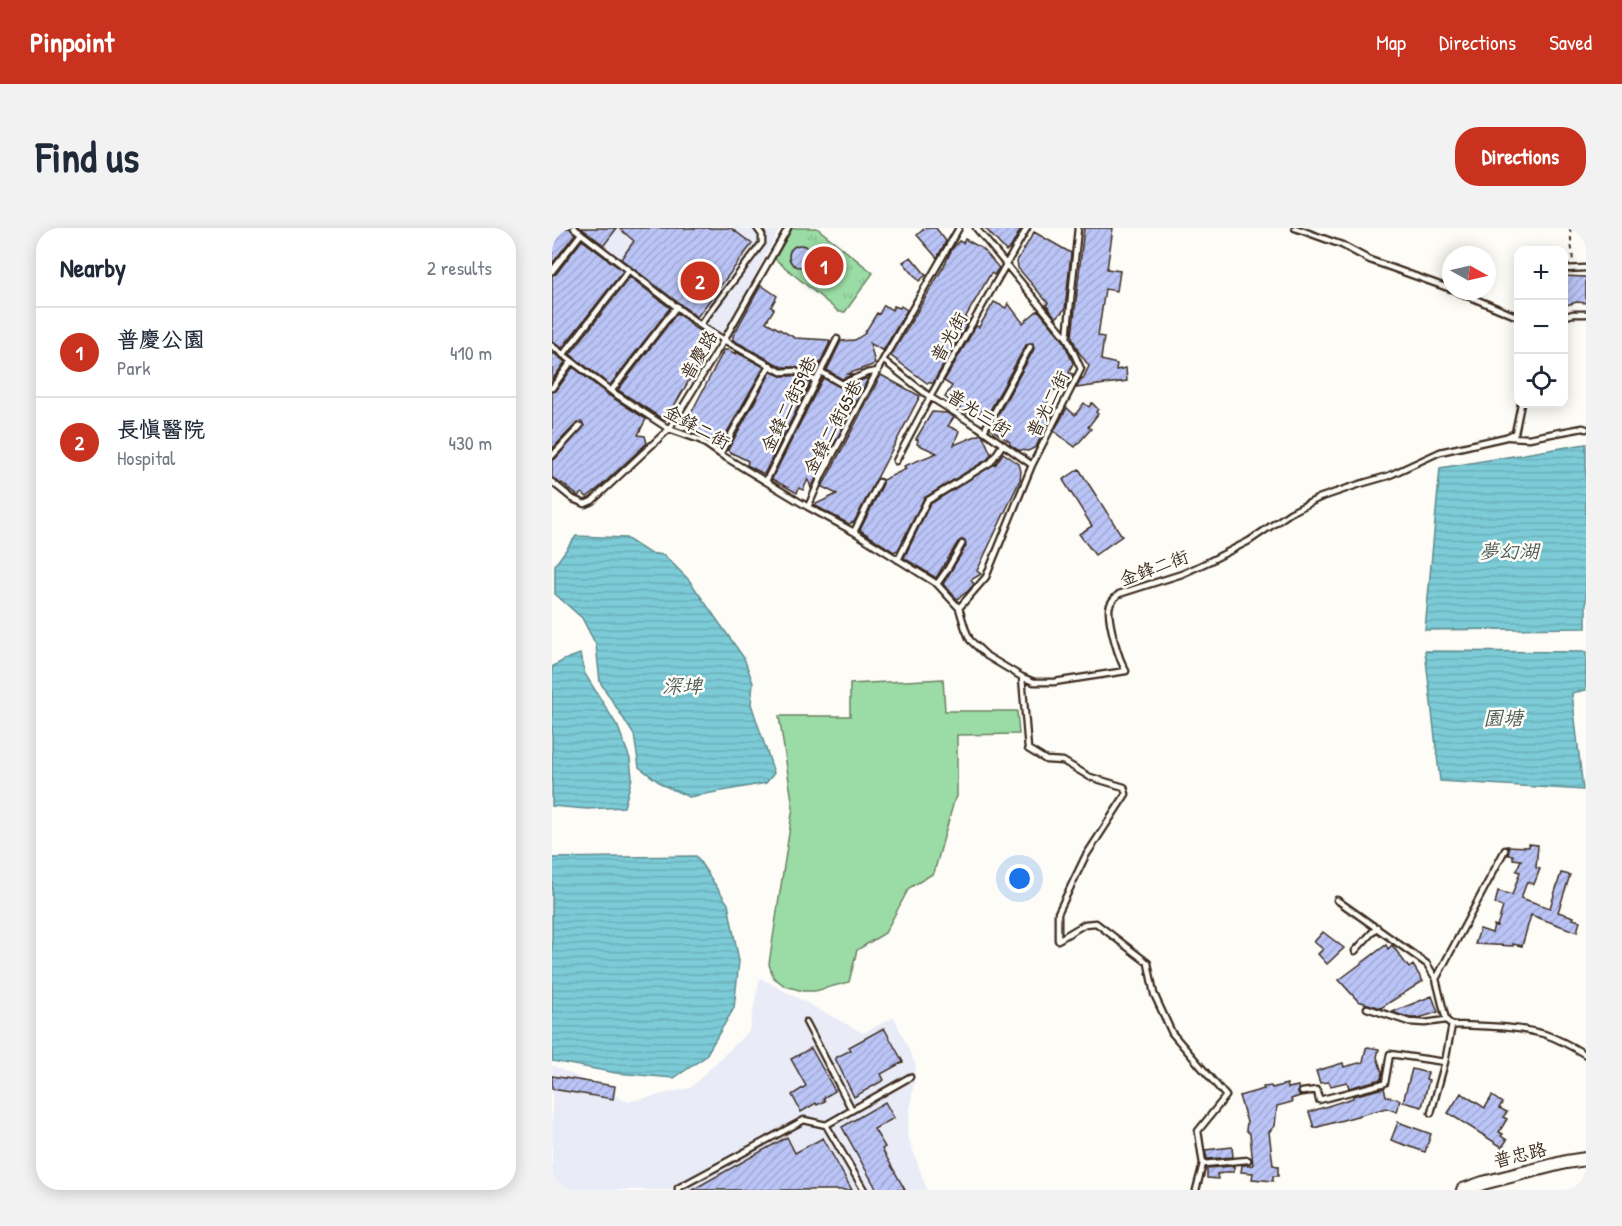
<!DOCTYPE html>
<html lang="en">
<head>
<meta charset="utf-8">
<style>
  :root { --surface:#fff; --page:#f2f2f3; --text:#1f2937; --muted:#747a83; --line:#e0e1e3; --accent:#c8321e }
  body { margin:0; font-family:"Patrick Hand","LXGW WenKai TC",sans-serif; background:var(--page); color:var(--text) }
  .controls { position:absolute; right:18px; top:18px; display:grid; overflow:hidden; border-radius:12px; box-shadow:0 3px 15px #0003 }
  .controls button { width:54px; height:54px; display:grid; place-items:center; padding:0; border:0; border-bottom:2px solid var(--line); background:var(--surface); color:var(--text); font:30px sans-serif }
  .compass { position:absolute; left:890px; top:18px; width:54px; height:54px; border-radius:50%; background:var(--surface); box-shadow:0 3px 15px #0003; rotate:98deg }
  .you { position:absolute; left:468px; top:651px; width:21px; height:21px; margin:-15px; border:4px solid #fff; border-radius:50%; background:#1a73e8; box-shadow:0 0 0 9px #1a73e833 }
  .badge { display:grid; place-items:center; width:39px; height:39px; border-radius:50%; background:var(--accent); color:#fff; font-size:20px; font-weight:700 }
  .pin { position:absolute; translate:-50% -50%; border:3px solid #fff; box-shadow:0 2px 6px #0006 }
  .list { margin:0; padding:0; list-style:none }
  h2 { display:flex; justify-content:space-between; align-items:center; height:78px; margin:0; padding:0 24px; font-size:26px }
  h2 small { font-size:20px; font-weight:400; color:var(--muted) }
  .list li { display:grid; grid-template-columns:39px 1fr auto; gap:18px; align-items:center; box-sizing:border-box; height:90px; padding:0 24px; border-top:2px solid var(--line) }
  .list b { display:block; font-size:22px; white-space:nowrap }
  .list p { margin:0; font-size:20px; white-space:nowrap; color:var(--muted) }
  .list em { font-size:20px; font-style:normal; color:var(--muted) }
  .icon { flex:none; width:33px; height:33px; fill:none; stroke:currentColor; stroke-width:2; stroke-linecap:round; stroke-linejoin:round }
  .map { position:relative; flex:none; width:1034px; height:962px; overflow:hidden; border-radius:24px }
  header { display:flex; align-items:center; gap:36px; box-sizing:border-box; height:84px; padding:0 30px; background:var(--accent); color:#fff }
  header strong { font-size:28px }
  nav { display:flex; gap:33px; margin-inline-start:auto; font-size:21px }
  .intro { display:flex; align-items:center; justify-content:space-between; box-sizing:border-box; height:144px; padding:0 36px }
  h1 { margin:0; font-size:42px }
  .button { padding:15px 27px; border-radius:24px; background:var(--accent); color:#fff; font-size:21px; font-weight:700 }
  main { display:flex; gap:36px; padding:0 36px }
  aside { flex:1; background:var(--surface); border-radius:24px; box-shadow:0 3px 15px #0003 }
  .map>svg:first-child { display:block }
  .built { fill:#e9ebf7 }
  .grass { fill:#9bdba5; stroke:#6b8262; stroke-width:1.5 }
  .park { fill:url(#park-tufts); stroke:#6b8262; stroke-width:1.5 }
  .water { fill:url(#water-rules); stroke:#618b8d; stroke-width:1.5 }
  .building { fill:url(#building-hatch); stroke:#3b2a1e; stroke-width:1.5 }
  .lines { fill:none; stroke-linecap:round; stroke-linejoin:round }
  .service-casing { stroke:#3b2a1e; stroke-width:9 }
  .tertiary-casing { stroke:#3b2a1e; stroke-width:16 }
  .path { stroke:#3b2a1e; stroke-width:2; stroke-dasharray:4.5 4.5; stroke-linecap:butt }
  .service { stroke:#fdfcf7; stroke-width:4.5 }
  .tertiary { stroke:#fdfcf7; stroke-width:12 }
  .labels { text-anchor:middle; stroke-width:5; stroke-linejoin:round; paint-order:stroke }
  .street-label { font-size:18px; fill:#3b2a1e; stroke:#fdfcf7 }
  .water-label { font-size:20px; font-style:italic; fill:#4e5a56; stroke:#fdfcf7 }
</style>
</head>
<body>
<header>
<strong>Pinpoint</strong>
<nav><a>Map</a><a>Directions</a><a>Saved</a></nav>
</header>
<div class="intro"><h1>Find us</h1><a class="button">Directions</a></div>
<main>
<aside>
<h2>Nearby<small>2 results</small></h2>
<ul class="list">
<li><span class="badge">1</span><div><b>普慶公園</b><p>Park</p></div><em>410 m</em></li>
<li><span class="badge">2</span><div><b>長慎醫院</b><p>Hospital</p></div><em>430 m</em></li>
</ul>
</aside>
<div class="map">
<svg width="1034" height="962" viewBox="0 0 1034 962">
  <defs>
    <pattern id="park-tufts" width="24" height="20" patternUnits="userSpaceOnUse" patternTransform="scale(1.5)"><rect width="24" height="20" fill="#9bdba5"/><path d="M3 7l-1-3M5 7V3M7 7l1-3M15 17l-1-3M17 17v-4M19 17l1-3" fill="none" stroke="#86bc8e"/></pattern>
    <pattern id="water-rules" width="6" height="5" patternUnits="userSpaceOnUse" patternTransform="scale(1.5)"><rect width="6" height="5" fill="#7bcbd7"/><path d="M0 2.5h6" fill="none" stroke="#6baeb8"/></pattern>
    <pattern id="building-hatch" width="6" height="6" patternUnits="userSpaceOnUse" patternTransform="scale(1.5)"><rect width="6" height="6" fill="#bac4f6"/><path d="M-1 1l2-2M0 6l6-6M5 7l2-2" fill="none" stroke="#a1a9d2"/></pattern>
  </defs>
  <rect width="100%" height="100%" fill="#fdfcf7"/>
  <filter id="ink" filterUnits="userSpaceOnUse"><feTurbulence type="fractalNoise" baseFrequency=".0167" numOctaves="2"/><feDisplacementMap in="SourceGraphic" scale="12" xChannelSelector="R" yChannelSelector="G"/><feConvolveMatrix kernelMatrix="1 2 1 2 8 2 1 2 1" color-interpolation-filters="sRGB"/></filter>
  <g filter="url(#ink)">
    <!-- built -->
    <path class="built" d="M27,0h201l-31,60 -27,45h-4z
      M208,750l103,55 31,-16 22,49 -9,68 20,56h-375v-125l76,37 62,-14 59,-57z"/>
    <!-- grass -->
    <path class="grass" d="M391,451l2,32h72l2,23 -62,1v62l-3,4 -20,72 -25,15 -24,45 -28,17 -8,32 -34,9h-12l-18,-5 -12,-9 -4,-13 24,-157 -14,-91h71v-32z"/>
    <!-- park -->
    <path class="park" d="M240,0h25l56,45 -28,39h-6l-64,-53z"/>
    <!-- water -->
    <path class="water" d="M1034,216v184l-161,2 15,-162z
      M24,308l50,2 23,15 15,2 25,25 55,78 9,25 -2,21 23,69 -8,10 -77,14 -26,-12 -24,-18 -5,-32 -34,-53 -4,-37 -14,-27 -27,-24v-29z
      M873,423l161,1v38l-14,3 11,97 -143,-9z
      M28,426l5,20 33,53 12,32 2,19 -8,29 -37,2 -35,-3v-139l12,-7z
      M144,628l32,48 11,57 -5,47 -29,49 -31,21 -58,-5 -64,-12v-203z"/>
    <!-- building -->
    <path class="building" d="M3,0h15l5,6 -23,30v-33z
      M29,0h36l-13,17z
      M67,0h112l21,16 -55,73 -76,-58 13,-18z
      M373,0h11l10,13 -9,17 -20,-23z
      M433,0h33l2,2 -9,17 -5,4z
      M532,0h29l-6,41 13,2 -3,20 -12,-2 -7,47 6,1 -3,23 16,4 -1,6 10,-2 1,13 -51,7 6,-10 1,1 6,-13 -11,-15 -6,-14z
      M482,4l37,21 -6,56 -9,9 -10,-13 2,-2 -30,-35 -1,-7z
      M413,11l18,10 16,19 -5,7 -3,-2 -26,45 4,3 -36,62h-6l-36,-27 53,-90 8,-17 7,-8 4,2z
      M30,12l41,31 -61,77 -10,-6v-67l4,-1z
      M237 28a11 11 0 1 1 22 0a11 11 0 1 1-22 0Z
      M359,29l15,18 -7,6 -16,-19z
      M1011,48l23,1v26l-9,-1 -14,4z
      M78,49l40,31 -60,77 -40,-31z
      M209,57l16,11 -6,11 3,2 -8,13 29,16 34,2v2h1l-16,33 -18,-8h-14l-49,-27v-4z
      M442,74l12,6 2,-5 15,20 15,-13 25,30 10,23 -4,10 4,1 -7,15 -7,-4 -3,5 -2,-1 -8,16 9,4 -8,17 -1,-1 -10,22 -8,4 -10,-1 -9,-6 1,-2 -19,-13 15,-6 -9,-6 37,-68 -1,-6h-4l-3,2 -37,67 -7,-1 -8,6 -3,-1 -26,-19 7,-11 -8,-5 32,-55 3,1z
      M332,77l8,5 2,-4 6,2 1,-2 6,4 -24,41 -13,-8 5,21 -27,10 4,1 -10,4 -15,-9 14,-29 14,-1 9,-6 13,-21 2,1z
      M125,85l15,12v1l17,11 2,6 -45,77h-2l-46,-30z
      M172,122h4l8,4v-2l28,15 -45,79 -33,-19 6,-10 -2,-2z
      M0,124l13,10 -13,18z
      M21,139l35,28 38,24 -8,16 7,1 2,7 -47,44 -13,10 -5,-4 -4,3 -16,-13 -1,1 -9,-6v-18l3,-1 29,-33 -2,-4 -5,1 -25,26v-57l4,-1z
      M219,144l10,4h13l16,7 -46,91 -17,-9 1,-4 -16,-8 -4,-3z
      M329,147l39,21 -66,126 -5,2 -35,-19 23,-11 -15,-7z
      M271,150l19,10 23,-9h3l-57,109 -3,-9 -5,11 -4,-2 -2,5 -25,-14z
      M532,175l5,4 3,-4 6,6 -2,3 2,2 -10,13 3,2 -16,18 -21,-16 13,-23 8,7z
      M380,184l15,1 7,4 -6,9 11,5 -5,14 27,-11 2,2 8,18 -3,5 -64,39 -26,52 -4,2 -34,-22 23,-46v-4l23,-11 -2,-3 33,-13 -20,-9 1,-4 -2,-1z
      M451,225l16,11 2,7 -1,9 -43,91 4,3 -10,6 3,4 -6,7 -11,8 -14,-15 23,-38 -1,-6h-4l-3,2 -22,36 -32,-20 26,-54 66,-41v1z
      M527,241l43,67 -27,19 -16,-21 13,-8 -29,-46z
      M977,616l9,1 -2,23 4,1 -6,15 -7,-2 -6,16 29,10 11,-35 9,2 -12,37 16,5 -1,2 7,2 -3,11 -46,-17 -9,31 -9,-2v2l-38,-2 5,-15 12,4 2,-8 3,1 6,-19 -8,-3 3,-13 14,4 8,-23 -4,-1 5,-11 -8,-1v-4h-5l1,-6 -2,-3 22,1z
      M771,704l21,16 -17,16 -9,-10 5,-5 -9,-7z
      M834,717l2,4 4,-4 17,23 4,-3 10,16 -42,27 -23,-7 -19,-21z
      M880,768l6,16 -19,6h-9l-18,-6z
      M332,800l19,34 -22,12 3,6 -30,17 -19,-39 16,-8 -2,-3z
      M816,819l11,2 -2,8 5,15 -1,7 -32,9 -2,-6 -16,4 -2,-4 -9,1 -4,-12 27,-8 1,4 19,-5 3,-14z
      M259,820l24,43 -12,7 2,3 -8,4 -1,-2 -15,9 -9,-17 14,-9 -15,-27z
      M860,841l16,4 -2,6 3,1 -7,27 -19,-5z
      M0,848l63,10 -2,13 -61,-10z
      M735,856l1,4 10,-2v7l2,3 -9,3 1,3 -15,4 -2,20 -6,6 4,33 5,1v10h-5v5l-21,-2 1,-6 -12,-1 1,-7h11l-3,-31 -4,-4 1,-8 -8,-26 25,-7 -1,-2 8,-1 1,2z
      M832,860l2,8 14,4 -3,12 -11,-4 -72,20 -5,-16 44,-14v-2z
      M909,865l24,15 7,-12 10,7 -3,5 8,4 -4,5 4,2 -8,13 4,2 -2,2 6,4 -5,7 -54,-34z
      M333,874l9,16 -20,11 11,18 -3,2 23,41h-28l-35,-63z
      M846,894l33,12 -6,18 -34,-12z
      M235,909l8,16 28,-15 29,52h-160z
      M680,919l1,10 -26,2 -2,-9z
      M682,938v6h-10v1l-7,1 1,5 -11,-1v-10z"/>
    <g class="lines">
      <!-- service casing -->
      <g class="service-casing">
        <path id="service" d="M22,0l126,97 24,15 57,32 14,-1 21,10
          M743,0l47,17 28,15 81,29
          M1011,41l23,-1
          M0,43l29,-37
          M904,63l62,26
          M1011,89l10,-3h13
          M148,97l62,-82v-8l-5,-7
          M515,110l11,-110
          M0,118l59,45 58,38 31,11 20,14 88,53 46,25 83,52 22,24 6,20 5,12 17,16 35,21 12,5h20l72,-11c-8,-13 -17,-46 -17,-61 0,-7 5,-12 10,-16l63,-20 26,-12 41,-21 41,-28 29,-15 41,-14 28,-8 52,-24 66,-15 9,-4 6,-29
          M11,127l66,-85
          M331,132l47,37 48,30 54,38
          M269,144l21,12 25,-11 11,-2
          M0,160l19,-26
          M59,163l66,-85
          M432,203l46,-84
          M957,209l20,1 54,-10 3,1
          M168,226l50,-89
          M0,228l28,-30
          M344,233l34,-64 97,-169
          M214,253l71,-142
          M0,254l21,17 12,5 7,-3 77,-72 55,-89 64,-112
          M256,279l14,-32 61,-115 76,-132
          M302,304l25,-50
          M346,332l29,-59 64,-39 12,-18
          M385,356l10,-14 15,-26
          M407,380l27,-31 46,-112 49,-96 -14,-31 -91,-110
          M470,449l6,72 18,11 17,1 27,16 34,10 2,7 -41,63 -27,56v27l27,-16 11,-1 52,40 6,31 18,39 54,63 -28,35 5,33 -7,26
          M785,672l90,64 9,15 10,41 6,5
          M803,723l22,-24
          M884,751l69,-129
          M815,780l42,14 16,1 21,-3
          M254,794l46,88
          M750,864l15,-2 2,10 66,-17 5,-29 55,8 7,-37c30,1 63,1 92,9 15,5 29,13 42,21
          M879,885l14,-51
          M274,897l38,65
          M651,936l45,-4
          M126,962v-2l126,-68 22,5 84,-48"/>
      </g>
      <!-- tertiary casing -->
      <g class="tertiary-casing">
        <path id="tertiary" d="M911,962l20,-7 83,-21 20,-3"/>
      </g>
      <!-- path -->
      <path class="path" d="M1018,0l3,34"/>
      <!-- service -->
      <use href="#service" class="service"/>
      <!-- tertiary -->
      <use href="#tertiary" class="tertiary"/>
    </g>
  </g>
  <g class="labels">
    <!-- street labels -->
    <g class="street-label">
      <text transform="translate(397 109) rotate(-60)" y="6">普光街</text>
      <text transform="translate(147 127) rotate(-59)" y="6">普慶路</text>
      <text transform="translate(237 176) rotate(-64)" y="6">金鋒二街59巷</text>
      <text transform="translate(496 176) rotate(-63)" y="6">普光二街</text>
      <text transform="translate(427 185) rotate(33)" y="6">普光三街</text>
      <text transform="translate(145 199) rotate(29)" y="6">金鋒二街</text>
      <text transform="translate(281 199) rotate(-62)" y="6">金鋒二街65巷</text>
      <text transform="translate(602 340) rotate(-20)" y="6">金鋒二街</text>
      <text transform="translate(968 927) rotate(-14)" y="6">普忠路</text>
    </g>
    <!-- water labels -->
    <g class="water-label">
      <text x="957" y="330">夢幻湖</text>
      <text x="130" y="465">深埤</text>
      <text x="951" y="497">園塘</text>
    </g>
  </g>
</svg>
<div class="controls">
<button>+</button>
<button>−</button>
<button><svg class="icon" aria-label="locate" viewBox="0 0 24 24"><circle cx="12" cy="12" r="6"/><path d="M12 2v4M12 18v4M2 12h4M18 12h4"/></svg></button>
</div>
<svg class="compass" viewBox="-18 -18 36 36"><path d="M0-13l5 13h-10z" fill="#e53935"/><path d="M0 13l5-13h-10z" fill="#747a83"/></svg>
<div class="you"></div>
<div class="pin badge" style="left:272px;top:38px">1</div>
<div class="pin badge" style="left:148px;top:53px">2</div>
</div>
</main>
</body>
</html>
